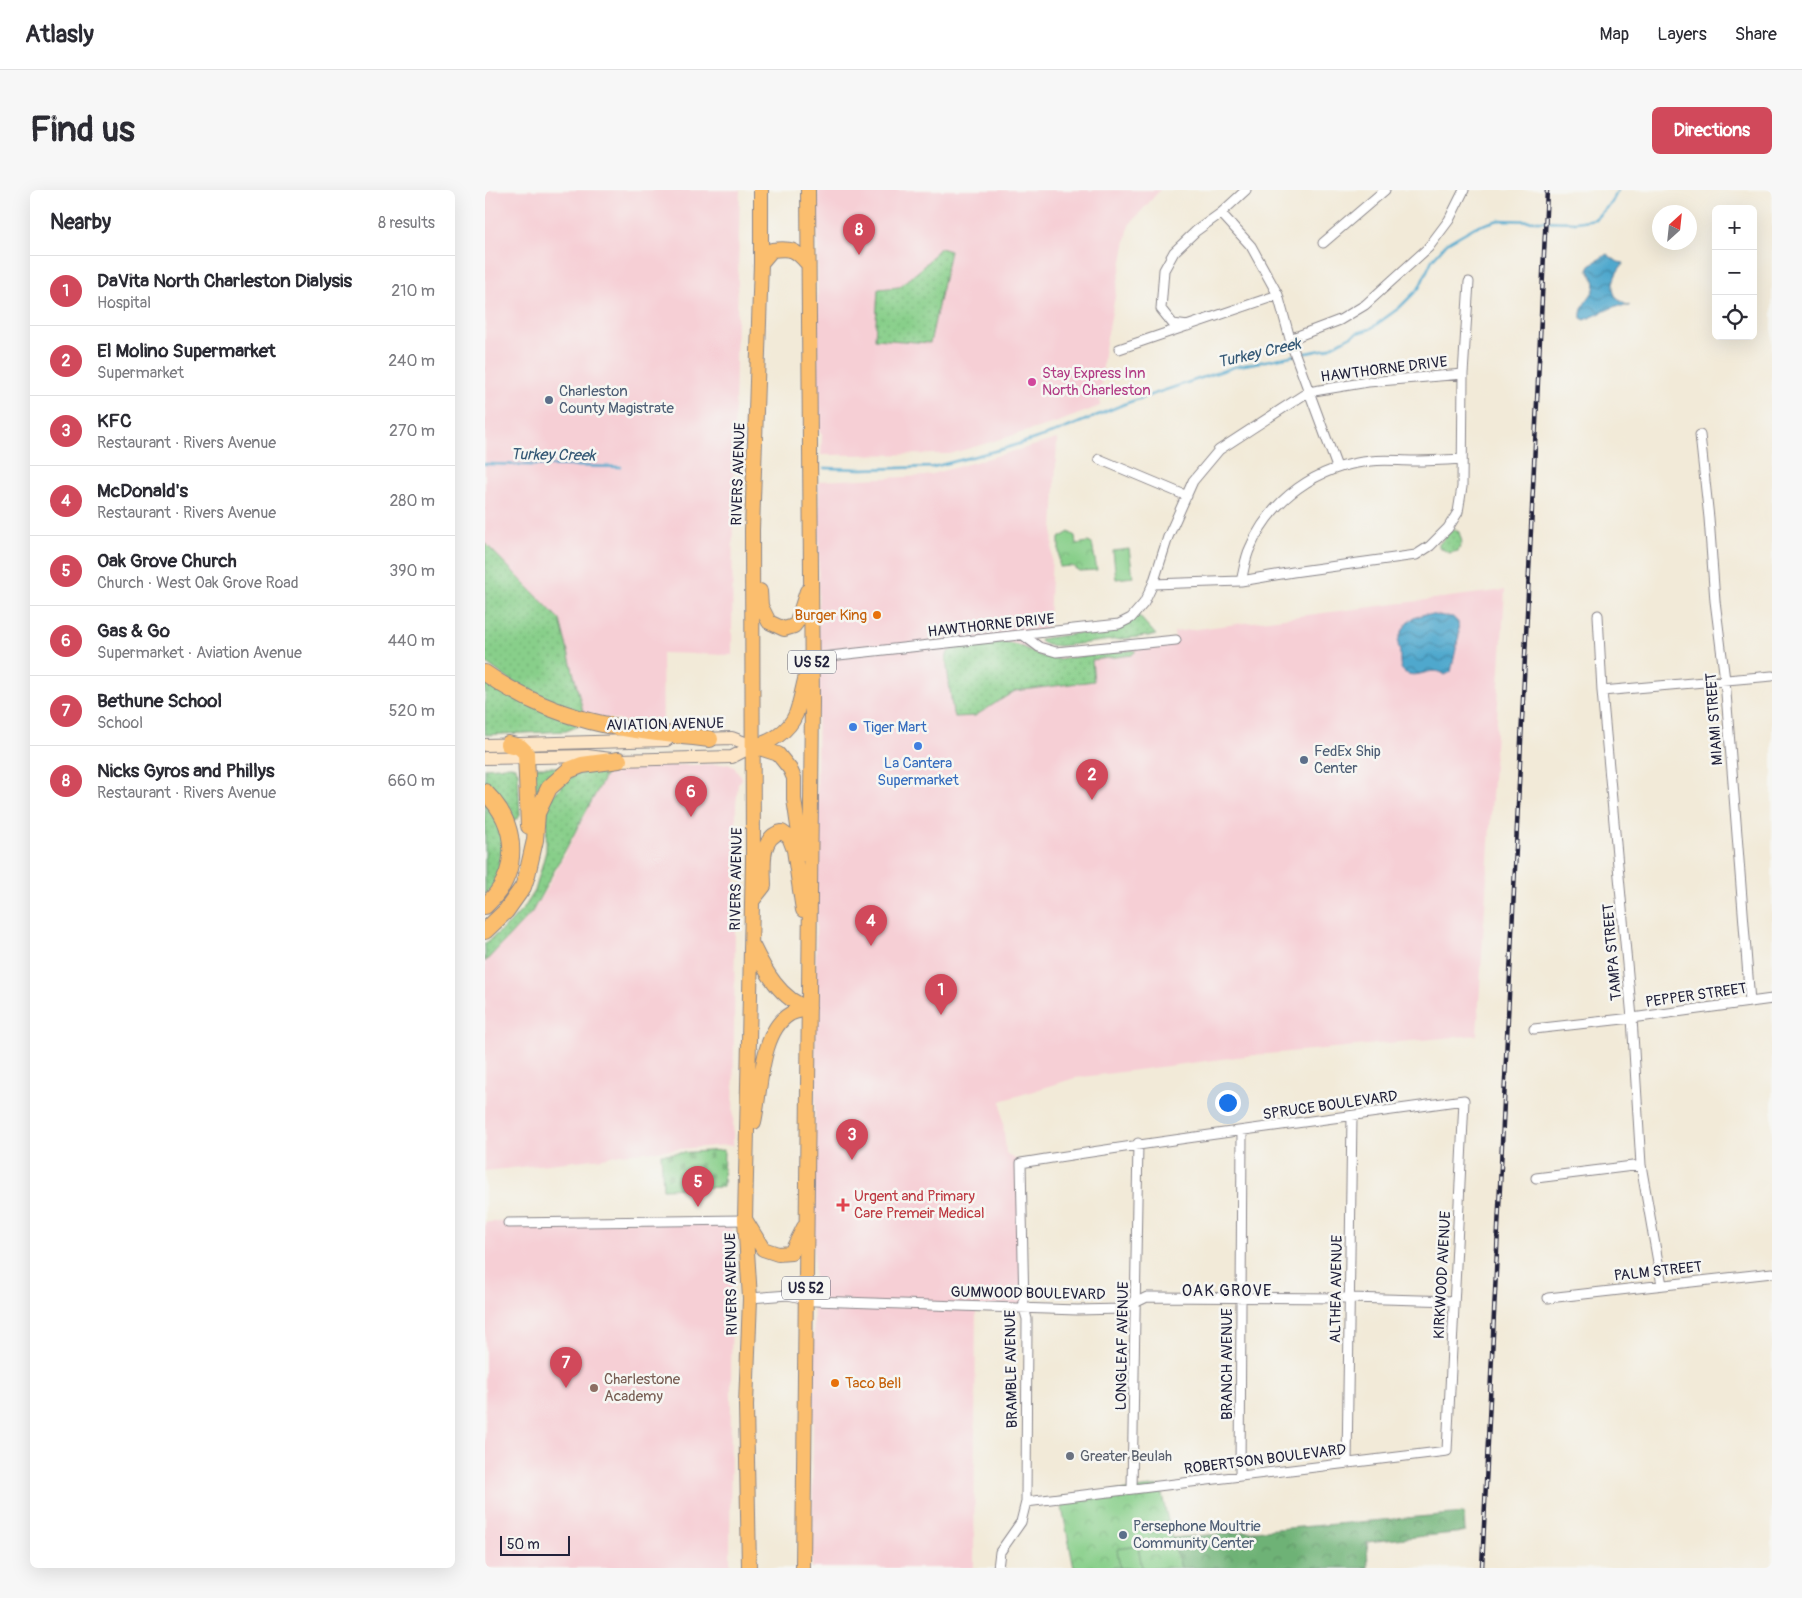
<!DOCTYPE html>
<html lang="en">
<head>
<meta charset="utf-8">
<style>
  :root { --surface:#fff; --page:#f7f7f7; --text:#2b2b33; --muted:#7c7c81; --line:#e1e1e2; --accent:#d1495b }
  body { margin:0; font-family:Pangolin,sans-serif; background:var(--page); color:var(--text) }
  .controls { position:absolute; right:15px; top:15px; display:grid; overflow:hidden; border-radius:8px; box-shadow:0 5px 20px #0002 }
  .controls button { width:45px; height:45px; display:grid; place-items:center; padding:0; border:0; border-bottom:1px solid var(--line); background:var(--surface); color:var(--text); font:25px sans-serif }
  .compass { position:absolute; left:1167px; top:15px; width:45px; height:45px; border-radius:50%; background:var(--surface); box-shadow:0 5px 20px #0002; rotate:27deg }
  .scale { position:absolute; left:15px; bottom:12px; width:70px; box-sizing:border-box; padding-left:5px; border:2px solid #22223b; border-top:0; font-size:14px; line-height:18px; white-space:nowrap; color:#22223b; -webkit-text-stroke:4px #f6f6f2; paint-order:stroke }
  .you { position:absolute; left:742px; top:912px; width:18px; height:18px; margin:-12px; border:4px solid #fff; border-radius:50%; background:#1a73e8; box-shadow:0 0 0 8px #1a73e833 }
  .badge { display:grid; place-items:center; width:32px; height:32px; border-radius:50%; background:var(--accent); color:#fff; font-size:16px; font-weight:700 }
  .pin { position:absolute; translate:-50% -41px; filter:drop-shadow(0 1px 2px #0008) }
  .pin::after { content:''; position:absolute; top:26px; width:18px; height:15px; background:inherit; clip-path:polygon(0 0,100% 0,50% 100%) }
  .list { margin:0; padding:0; list-style:none }
  h2 { display:flex; justify-content:space-between; align-items:center; height:65px; margin:0; padding:0 20px; font-size:21px }
  h2 small { font-size:16px; font-weight:400; color:var(--muted) }
  .list li { display:grid; grid-template-columns:32px 1fr auto; gap:15px; align-items:center; box-sizing:border-box; height:70px; padding:0 20px; border-top:1px solid var(--line) }
  .list b { display:block; font-size:19px; white-space:nowrap }
  .list p { margin:0; font-size:16px; white-space:nowrap; color:var(--muted) }
  .list em { font-size:16px; font-style:normal; color:var(--muted) }
  .icon { flex:none; width:28px; height:28px; fill:none; stroke:currentColor; stroke-width:2; stroke-linecap:round; stroke-linejoin:round }
  .map { position:relative; flex:none; width:1287px; height:1378px; overflow:hidden; border-radius:8px }
  header { display:flex; align-items:center; gap:30px; box-sizing:border-box; height:70px; padding:0 25px; background:var(--surface); border-bottom:1px solid var(--line) }
  header strong { font-size:24px }
  nav { display:flex; gap:28px; margin-inline-start:auto; font-size:18px }
  .intro { display:flex; align-items:center; justify-content:space-between; box-sizing:border-box; height:120px; padding:0 30px }
  h1 { margin:0; font-size:35px }
  .button { padding:12px 22px; border-radius:8px; background:var(--accent); color:#fff; font-size:18px; font-weight:700 }
  main { display:flex; gap:30px; padding:0 30px }
  aside { flex:1; background:var(--surface); border-radius:8px; box-shadow:0 5px 20px #0002 }
  .map>svg:first-child { display:block }
  .built { fill:#f6cfd5 }
  .grass { fill:url(#grass-dots); stroke:#557862 }
  .forest { fill:url(#forest-crowns); stroke:#486a58 }
  .cemetery { fill:url(#cemetery-stones); stroke:#557862 }
  .park { fill:url(#park-crowns); stroke:#557862 }
  .garden { fill:#88cf8a; stroke:#557862 }
  .water { fill:url(#water-waves); stroke:#396584 }
  .lines { fill:none; stroke-linecap:round; stroke-linejoin:round }
  .stream { stroke:#50a8cd; stroke-width:2.5 }
  .street-casing { stroke:#8a868a; stroke-width:11 }
  .secondary-casing { stroke:#8a868a; stroke-width:14 }
  .primary-casing { stroke:#8a868a; stroke-width:16 }
  .highway-casing { stroke:#8a868a; stroke-width:18 }
  .street { stroke:#fff; stroke-width:9 }
  .secondary { stroke:#fde5c5; stroke-width:12 }
  .primary { stroke:#fbbe6e; stroke-width:14 }
  .highway { stroke:#fbbe6e; stroke-width:16 }
  .rail-casing { stroke:#22223b; stroke-width:4.5 }
  .rail { stroke:#f6f6f2; stroke-width:2.5; stroke-dasharray:8; stroke-linecap:butt }
  .hotel-dot { fill:#d1479c; stroke:#f6f6f2; stroke-width:2 }
  .service-dot { fill:#5c6f8a; stroke:#f6f6f2; stroke-width:2 }
  .food-dot { fill:#e8710a; stroke:#f6f6f2; stroke-width:2 }
  .shop-dot { fill:#3f7fe0; stroke:#f6f6f2; stroke-width:2 }
  .health-dot { fill:#e0444e; stroke:#f6f6f2; stroke-width:2 }
  .education-dot { fill:#8d6e63; stroke:#f6f6f2; stroke-width:2 }
  .worship-dot { fill:#6b7280; stroke:#f6f6f2; stroke-width:2 }
  .labels { text-anchor:middle; stroke-width:5; stroke-linejoin:round; paint-order:stroke }
  .shield { fill:#f6f6f2; stroke:#626272; stroke-width:1 }
  .shield-label { font-size:14px; font-weight:bold; fill:#22223b }
  .street-label { font-size:15px; fill:#22223b; stroke:#f6f6f2 }
  .hotel-label { font-size:15px; fill:#b23c85; stroke:#f6f6f2; text-anchor:start }
  .service-label { font-size:15px; fill:#4e5e75; stroke:#f6f6f2; text-anchor:start }
  .food-label { font-size:15px; fill:#c56008; stroke:#f6f6f2; text-anchor:end }
  .shop-label { font-size:15px; fill:#366cbe; stroke:#f6f6f2; text-anchor:start }
  .health-label { font-size:15px; fill:#be3a42; stroke:#f6f6f2; text-anchor:start }
  .education-label { font-size:15px; fill:#785e54; stroke:#f6f6f2; text-anchor:start }
  .worship-label { font-size:15px; fill:#5b616d; stroke:#f6f6f2; text-anchor:start }
  .water-label { font-size:16px; font-style:italic; fill:#345875; stroke:#f6f6f2 }
  .neighbourhood-label { font-size:16px; letter-spacing:1px; fill:#22223b; stroke:#f6f6f2 }
</style>
</head>
<body>
<header>
<strong>Atlasly</strong>
<nav><a>Map</a><a>Layers</a><a>Share</a></nav>
</header>
<div class="intro"><h1>Find us</h1><a class="button">Directions</a></div>
<main>
<aside>
<h2>Nearby<small>8 results</small></h2>
<ul class="list">
<li><span class="badge">1</span><div><b>DaVita North Charleston Dialysis</b><p>Hospital</p></div><em>210 m</em></li>
<li><span class="badge">2</span><div><b>El Molino Supermarket</b><p>Supermarket</p></div><em>240 m</em></li>
<li><span class="badge">3</span><div><b>KFC</b><p>Restaurant · Rivers Avenue</p></div><em>270 m</em></li>
<li><span class="badge">4</span><div><b>McDonald's</b><p>Restaurant · Rivers Avenue</p></div><em>280 m</em></li>
<li><span class="badge">5</span><div><b>Oak Grove Church</b><p>Church · West Oak Grove Road</p></div><em>390 m</em></li>
<li><span class="badge">6</span><div><b>Gas &amp; Go</b><p>Supermarket · Aviation Avenue</p></div><em>440 m</em></li>
<li><span class="badge">7</span><div><b>Bethune School</b><p>School</p></div><em>520 m</em></li>
<li><span class="badge">8</span><div><b>Nicks Gyros and Phillys</b><p>Restaurant · Rivers Avenue</p></div><em>660 m</em></li>
</ul>
</aside>
<div class="map">
<svg width="1287" height="1378" viewBox="0 0 1287 1378">
  <defs>
    <pattern id="grass-dots" width="8" height="8" patternUnits="userSpaceOnUse" patternTransform="scale(1.25)"><rect width="8" height="8" fill="#88cf8a"/><path d="M2 2h.1M6 6h.1" fill="none" stroke="#75b178" stroke-width="1.8" stroke-linecap="round"/></pattern>
    <pattern id="forest-crowns" width="20" height="18" patternUnits="userSpaceOnUse" patternTransform="scale(1.25)"><rect width="20" height="18" fill="#6eb276"/><path d="M2 6a3 3 0 1 1 6 0M12 15a3 3 0 1 1 6 0" fill="none" stroke="#5a9062"/></pattern>
    <pattern id="cemetery-stones" width="16" height="16" patternUnits="userSpaceOnUse" patternTransform="scale(1.25)"><rect width="16" height="16" fill="#88cf8a"/><path d="M2 7V4a2 2 0 0 1 4 0v3zM10 15v-3a2 2 0 0 1 4 0v3z" fill="#75b178"/></pattern>
    <pattern id="park-crowns" width="20" height="18" patternUnits="userSpaceOnUse" patternTransform="scale(1.25)"><rect width="20" height="18" fill="#88cf8a"/><path d="M2 6a3 3 0 1 1 6 0M12 15a3 3 0 1 1 6 0" fill="none" stroke="#75b178"/></pattern>
    <pattern id="water-waves" width="16" height="10" patternUnits="userSpaceOnUse" patternTransform="scale(1.25)"><rect width="16" height="10" fill="#50a8cd"/><path d="M0 5q4-4 8 0t8 0" fill="none" stroke="#4288a8"/></pattern>
  </defs>
  <rect width="100%" height="100%" fill="#f6f6f2"/>
  <filter id="ink" filterUnits="userSpaceOnUse"><feTurbulence type="fractalNoise" baseFrequency=".02" numOctaves="2"/><feDisplacementMap in="SourceGraphic" scale="10" xChannelSelector="R" yChannelSelector="G"/><feConvolveMatrix kernelMatrix="1 2 1 2 8 2 1 2 1" color-interpolation-filters="sRGB"/></filter>
  <filter id="wash" filterUnits="userSpaceOnUse"><feTurbulence type="fractalNoise" baseFrequency=".0096" numOctaves="4" result="noise"/><feDisplacementMap in="SourceGraphic" scale="20" xChannelSelector="R" yChannelSelector="G"/><feGaussianBlur stdDeviation="1.12" result="paint"/><feColorMatrix in="noise" values="0 0 0 0 0 0 0 0 0 0 0 0 0 0 0 0 0 1.4 0 .05"/><feComposite in="paint" operator="in"/></filter>
  <g filter="url(#wash)">
    <rect width="100%" height="100%" fill="#f2ead8"/>
    <!-- built -->
    <path class="built" d="M0,0h255l-7,306 -1,159 -70,-2 1,74 -79,-12 -24,-95 -75,-77z
      M333,0h342l-31,35 -25,128 -4,53 -42,16 -108,32 -129,1 1,-20 -5,-6z
      M572,249l-8,183 -6,11 -19,2 32,17 119,-12 -1,-8 331,-42 -28,445 -232,21 -170,22 -74,23 5,52 15,10 3,145 -48,-2 -2,259 -2,3h-160l7,-1087 106,-5z
      M243,574l6,3 7,9 1,3 -4,4 -2,22 -3,341 -7,-1 -106,9 -17,4 -118,13v-209l47,-50 15,-24 63,-121z
      M247,1031l-2,347h-245v-346z"/>
    <!-- grass -->
    <path class="grass" d="M455,58l10,3 -20,92 -55,-4 3,-50 21,-2 22,-18z
      M968,339l6,3 3,10 -4,9 -9,2 -10,-6v-3z
      M0,353l75,77 24,95 -73,-34 -26,-19z
      M653,425l18,20 -96,11 -13,-1 -6,-3 -1,-3 73,-11z
      M520,452l16,4 20,10 17,3 74,-9 4,1 -4,4 -40,5 2,21 -79,10 -40,25 -20,1 -2,-3 -7,-55 2,-7 6,-4z
      M0,489l94,47 -13,5 -81,4z
      M26,576l4,1 3,5 2,43 -2,3 -6,3 -27,-36v-17z
      M52,577h21l2,2 -25,33 -1,-32z
      M125,577l-78,145 -47,50v-18l24,-20 15,-16 11,-17 11,-40 1,-40 5,-15 21,-21z
      M0,613c24,25 26,68 0,92z"/>
    <!-- forest -->
    <path class="forest" d="M979,1323l1,19 -98,10 1,26h-187l-9,-30z"/>
    <!-- cemetery -->
    <path class="cemetery" d="M239,960l-1,37 -60,2 -2,-35z"/>
    <!-- park -->
    <path class="park" d="M584,342l6,4 1,8 12,-2 4,2 5,26 -18,1 -7,-5 -13,1v-29z
      M675,1296l12,52 9,30h-107l-14,-70z"/>
    <!-- garden -->
    <path class="garden" d="M644,359l4,28 -17,2 -3,-28z
      M653,1356l4,22h-22l-3,-19z"/>
    <!-- water -->
    <path class="water" d="M1122,64l11,8 6,1c-9,10 -17,26 -5,37 3,3 8,5 11,6h-14l-31,14 -4,-2c-2,-17 18,-24 13,-38 -1,-3 -4,-7 -6,-11l2,-4z
      M940,424l28,3 5,5 1,13 -8,37 -6,3c-13,-11 -27,6 -41,-3 -5,-4 -4,-12 -4,-18 0,-4 -2,-7 -2,-11 0,-4 2,-7 4,-11 5,-12 10,-14 23,-18z"/>
    <g class="lines">
      <!-- stream -->
      <path class="stream" d="M0,274l136,3
        M340,278l37,1 71,-2 73,-19 53,-17 68,-28 107,-36 93,-18 30,-16 13,-4 29,-21 20,-20 13,-28 15,-17 28,-16 24,-7 77,2 19,-3 17,-17 6,-12"/>
    </g>
  </g>
  <g filter="url(#ink)">
    <g class="lines">
      <!-- street casing -->
      <g class="street-casing">
        <path id="street" d="M736,23l30,33 27,49 14,51 45,121
          M838,53l62,-53
          M703,136l-15,-2 -12,-15 3,-39 10,-18 22,-21 25,-18 25,-23
          M805,149l50,-19 25,-15 63,-57 21,-28 15,-30
          M634,159l159,-54
          M1215,245l9,83 6,83 10,79 25,322
          M614,269l88,37
          M756,391c3,-10 4,-23 9,-33 21,-49 67,-82 121,-87 13,-2 28,0 42,0 16,0 33,-1 49,-2
          M668,394l88,-3 52,-9 123,-17 14,-9 18,-18 10,-16 4,-25 1,-113 6,-92
          M1113,425l4,76 30,327 9,147 21,120
          M538,445l16,12 17,5 120,-12
          M327,468l307,-34 12,-6 13,-15 9,-19 15,-47 25,-56 26,-31 89,-58 60,-10 95,-8
          M1117,501l170,-15
          M1049,839l98,-11 140,-19
          M1051,988l105,-13
          M23,1033l237,-3
          M265,1108l38,-3 27,6 262,9 45,-1 25,-12 203,1 104,3
          M1063,1108l224,-25
          M862,1273l5,-347
          M755,1286l2,-345
          M647,1299l6,-346
          M513,1378l2,-16 21,-30 5,-20 1,-183 -3,-11 -3,-145c147,-24 295,-42 443,-63l-17,351 -421,51"/>
      </g>
      <!-- secondary casing -->
      <g class="secondary-casing">
        <path id="secondary" d="M217,549l30,-1 21,8
          M0,555l182,-5
          M0,568l102,-2 32,4 113,-3 21,-11"/>
      </g>
      <!-- primary casing -->
      <g class="primary-casing">
        <path id="primary" d="M276,73l11,-13c19,-2 23,-1 35,13
          M275,401l1,15 8,16 15,7 10,-3 3,-4 10,-31
          M268,556l25,8 12,15 4,9v21l8,55
          M268,556c18,-3 36,-15 43,-32 5,-13 7,-29 11,-42
          M268,710l11,-14c0,-17 -5,-50 18,-54l7,5 5,13 9,60
          M268,756c11,23 28,55 56,62
          M269,932c7,-31 6,-91 36,-108 5,-3 13,-4 19,-6
          M261,1031l17,28 15,5 13,-1 13,-26
          M264,1378l-3,-163 4,-107 -5,-78 8,-360 -1,-330 9,-267v-73
          M318,1378l9,-866 -4,-512"/>
      </g>
      <!-- highway casing -->
      <g class="highway-casing">
        <path id="highway" d="M0,483c72,51 140,57 225,66
          M23,554l12,3 6,6 3,73
          M0,602c34,33 36,82 0,114
          M0,741l21,-20 17,-24 4,-12 8,-35 2,-27 12,-25 20,-18 13,-5 37,-5"/>
      </g>
      <!-- street -->
      <use href="#street" class="street"/>
      <!-- secondary -->
      <use href="#secondary" class="secondary"/>
      <!-- primary -->
      <use href="#primary" class="primary"/>
      <!-- highway -->
      <use href="#highway" class="highway"/>
      <!-- rail casing -->
      <g class="rail-casing">
        <path id="rail" d="M997,1378l65,-1378"/>
      </g>
      <!-- rail -->
      <use href="#rail" class="rail"/>
    </g>
  </g>
  <!-- markers -->
  <circle class="hotel-dot" cx="547" cy="192" r="5"/>
  <g class="service-dot">
    <circle cx="64" cy="210" r="5"/>
    <circle cx="819" cy="570" r="5"/>
    <circle cx="638" cy="1345" r="5"/>
  </g>
  <g class="food-dot">
    <circle cx="392" cy="425" r="5"/>
    <circle cx="350" cy="1193" r="5"/>
  </g>
  <g class="shop-dot">
    <circle cx="368" cy="537" r="5"/>
    <circle cx="433" cy="556" r="5"/>
  </g>
  <path class="health-dot" d="M355.5 1007.5h5v5h5v5h-5v5h-5v-5h-5v-5h5z"/>
  <circle class="education-dot" cx="109" cy="1198" r="5"/>
  <circle class="worship-dot" cx="585" cy="1266" r="5"/>
  <g class="labels">
    <!-- shield labels -->
    <g class="shield">
      <rect x="303" y="460.5" width="48" height="23" rx="4"/>
      <rect x="297" y="1086.5" width="48" height="23" rx="4"/>
    </g>
    <g class="shield-label">
      <text x="327" y="477">US 52</text>
      <text x="321" y="1103">US 52</text>
    </g>
    <!-- street labels -->
    <g class="street-label">
      <text transform="translate(899 179) rotate(-7)" y="5">HAWTHORNE DRIVE</text>
      <text transform="translate(253 284) rotate(-88)" y="5">RIVERS AVENUE</text>
      <text transform="translate(506 435) rotate(-6)" y="5">HAWTHORNE DRIVE</text>
      <text transform="translate(1229 529) rotate(-94)" y="5">MIAMI STREET</text>
      <text transform="translate(180 534) rotate(-1)" y="5">AVIATION AVENUE</text>
      <text transform="translate(251 689) rotate(-89)" y="5">RIVERS AVENUE</text>
      <text transform="translate(1127 762) rotate(-95)" y="5">TAMPA STREET</text>
      <text transform="translate(1211 805) rotate(-8)" y="5">PEPPER STREET</text>
      <text transform="translate(845 915) rotate(-8)" y="5">SPRUCE BOULEVARD</text>
      <text transform="translate(1173 1081) rotate(-6)" y="5">PALM STREET</text>
      <text transform="translate(957 1085) rotate(-87)" y="5">KIRKWOOD AVENUE</text>
      <text transform="translate(246 1094) rotate(-91)" y="5">RIVERS AVENUE</text>
      <text transform="translate(851 1099) rotate(-89)" y="5">ALTHEA AVENUE</text>
      <text transform="translate(543 1103) rotate(1)" y="5">GUMWOOD BOULEVARD</text>
      <text transform="translate(637 1156) rotate(-89)" y="5">LONGLEAF AVENUE</text>
      <text transform="translate(742 1174) rotate(-90)" y="5">BRANCH AVENUE</text>
      <text transform="translate(526 1179) rotate(-91)" y="5">BRAMBLE AVENUE</text>
      <text transform="translate(780 1269) rotate(-7)" y="5">ROBERTSON BOULEVARD</text>
    </g>
    <!-- hotel labels -->
    <g class="hotel-label">
      <text x="557" y="188">Stay Express Inn<tspan x="557" dy="17">North Charleston</tspan></text>
    </g>
    <!-- service labels -->
    <g class="service-label">
      <text x="74" y="206">Charleston<tspan x="74" dy="17">County Magistrate</tspan></text>
      <text x="829" y="566">FedEx Ship<tspan x="829" dy="17">Center</tspan></text>
      <text x="648" y="1341">Persephone Moultrie<tspan x="648" dy="17">Community Center</tspan></text>
    </g>
    <!-- food labels -->
    <g class="food-label">
      <text x="382" y="430">Burger King</text>
      <text x="360" y="1198" text-anchor="start">Taco Bell</text>
    </g>
    <!-- shop labels -->
    <g class="shop-label">
      <text x="378" y="542">Tiger Mart</text>
      <text x="433" y="578" text-anchor="middle">La Cantera<tspan x="433" dy="17">Supermarket</tspan></text>
    </g>
    <!-- health labels -->
    <g class="health-label">
      <text x="369" y="1011">Urgent and Primary<tspan x="369" dy="17">Care Premeir Medical</tspan></text>
    </g>
    <!-- education labels -->
    <g class="education-label">
      <text x="119" y="1194">Charlestone<tspan x="119" dy="17">Academy</tspan></text>
    </g>
    <!-- worship labels -->
    <g class="worship-label">
      <text x="595" y="1271">Greater Beulah</text>
    </g>
    <!-- water labels -->
    <g class="water-label">
      <text transform="translate(774 162) rotate(-13)" y="6">Turkey Creek</text>
      <text transform="translate(68 264) rotate(1)" y="6">Turkey Creek</text>
    </g>
    <!-- neighbourhood labels -->
    <g class="neighbourhood-label">
      <text x="742" y="1106">OAK GROVE</text>
    </g>
  </g>
</svg>
<div class="controls">
<button>+</button>
<button>−</button>
<button><svg class="icon" aria-label="locate" viewBox="0 0 24 24"><circle cx="12" cy="12" r="6"/><path d="M12 2v4M12 18v4M2 12h4M18 12h4"/></svg></button>
</div>
<svg class="compass" viewBox="-18 -18 36 36"><path d="M0-13l5 13h-10z" fill="#e53935"/><path d="M0 13l5-13h-10z" fill="#7c7c81"/></svg>
<div class="scale">50 m</div>
<div class="you"></div>
<div class="pin badge" style="left:456px;top:825px">1</div>
<div class="pin badge" style="left:607px;top:610px">2</div>
<div class="pin badge" style="left:367px;top:970px">3</div>
<div class="pin badge" style="left:386px;top:756px">4</div>
<div class="pin badge" style="left:213px;top:1017px">5</div>
<div class="pin badge" style="left:206px;top:627px">6</div>
<div class="pin badge" style="left:81px;top:1198px">7</div>
<div class="pin badge" style="left:374px;top:65px">8</div>
</div>
</main>
</body>
</html>
